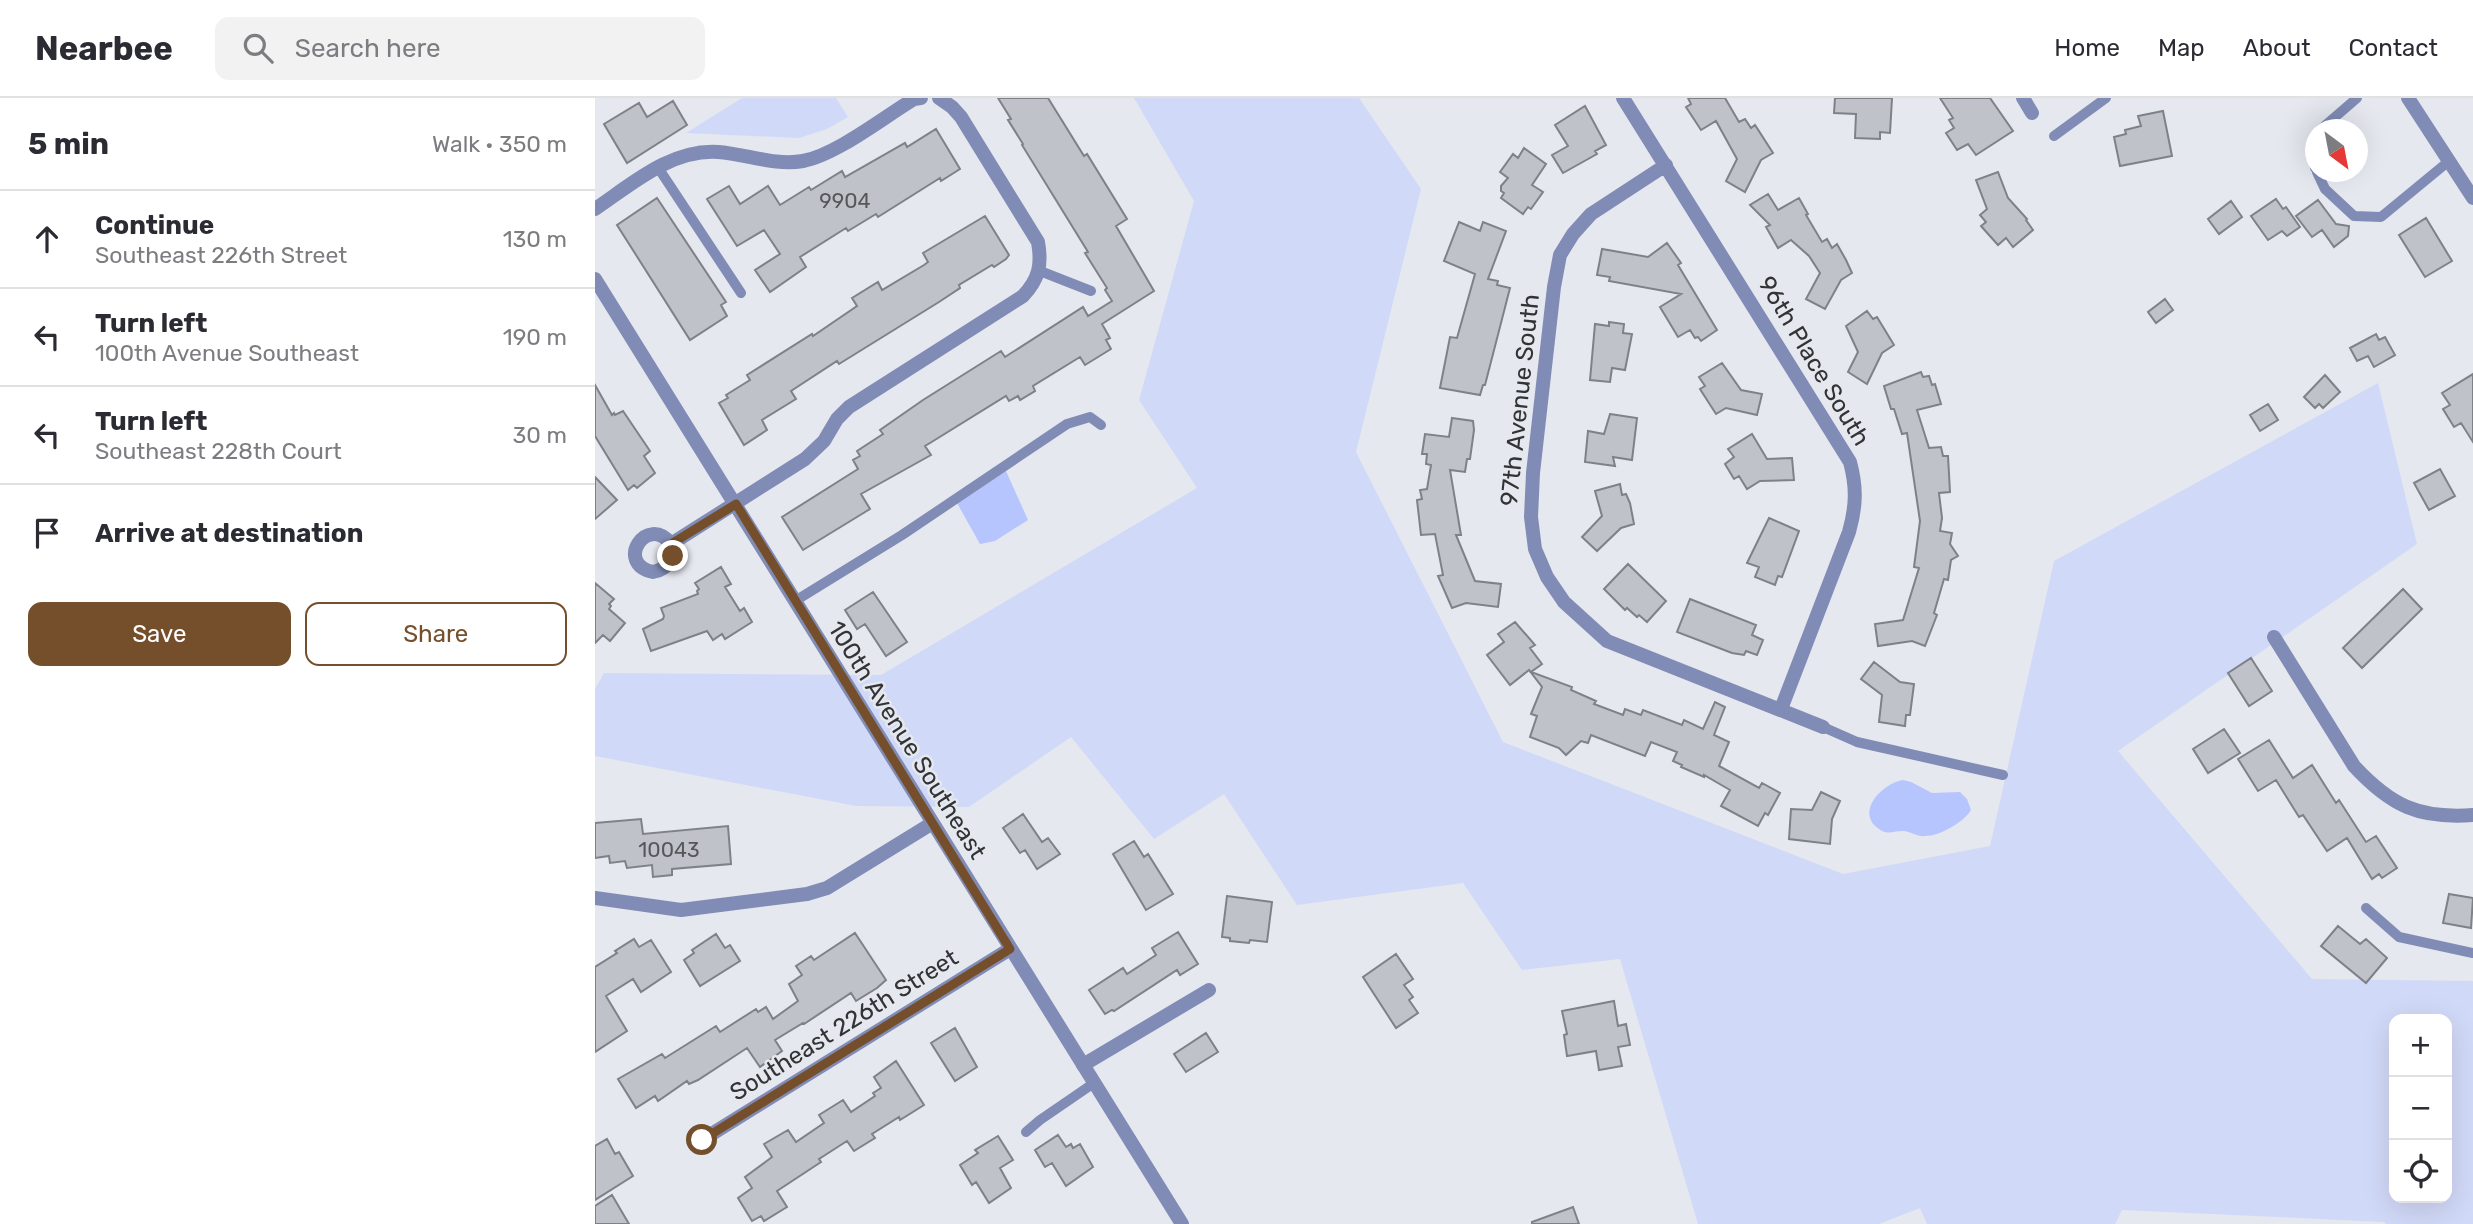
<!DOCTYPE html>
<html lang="en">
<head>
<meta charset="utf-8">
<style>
  :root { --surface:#fff; --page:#f2f2f3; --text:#2b2b33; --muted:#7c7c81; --line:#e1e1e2; --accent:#754f2b }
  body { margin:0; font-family:Rubik,sans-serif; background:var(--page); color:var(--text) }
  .controls { position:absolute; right:21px; bottom:21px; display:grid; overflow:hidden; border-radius:14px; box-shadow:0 7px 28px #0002 }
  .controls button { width:63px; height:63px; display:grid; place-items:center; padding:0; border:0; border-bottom:2px solid var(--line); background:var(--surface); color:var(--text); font:35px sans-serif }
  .compass { position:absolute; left:1710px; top:21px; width:63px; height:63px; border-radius:50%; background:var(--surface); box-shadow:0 7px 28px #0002; rotate:148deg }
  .stop { position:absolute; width:21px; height:21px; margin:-16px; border:5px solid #754f2b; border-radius:50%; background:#fff }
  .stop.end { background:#754f2b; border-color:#fff; box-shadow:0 2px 7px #0008 }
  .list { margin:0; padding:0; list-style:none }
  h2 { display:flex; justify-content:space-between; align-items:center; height:91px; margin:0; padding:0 28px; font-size:30px }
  h2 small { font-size:23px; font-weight:400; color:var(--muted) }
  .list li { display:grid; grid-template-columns:46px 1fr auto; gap:21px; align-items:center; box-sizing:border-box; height:98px; padding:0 28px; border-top:2px solid var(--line) }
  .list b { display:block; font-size:26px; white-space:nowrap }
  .list p { margin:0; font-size:23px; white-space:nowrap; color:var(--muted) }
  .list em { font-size:23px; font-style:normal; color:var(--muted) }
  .actions { display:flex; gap:14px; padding:21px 28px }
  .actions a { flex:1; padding:16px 0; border:2px solid var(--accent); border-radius:14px; text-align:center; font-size:24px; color:var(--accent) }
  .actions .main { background:var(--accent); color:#fff }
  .icon { flex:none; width:38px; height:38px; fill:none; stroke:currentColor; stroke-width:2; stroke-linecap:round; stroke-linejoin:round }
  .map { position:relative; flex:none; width:1878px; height:1126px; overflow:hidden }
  header { display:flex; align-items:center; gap:42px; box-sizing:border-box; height:98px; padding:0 35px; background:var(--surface); border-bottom:2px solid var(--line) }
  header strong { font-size:33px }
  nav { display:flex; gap:38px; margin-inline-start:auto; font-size:24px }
  .search { width:490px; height:63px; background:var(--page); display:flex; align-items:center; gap:18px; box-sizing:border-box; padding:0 24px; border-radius:14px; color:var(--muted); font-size:26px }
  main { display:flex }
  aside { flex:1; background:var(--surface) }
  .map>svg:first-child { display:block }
  .green { fill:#d1d9f8; fill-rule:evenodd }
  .water { fill:#b6c5fd }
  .building { fill:#c0c2c9; stroke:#7f8188; stroke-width:2 }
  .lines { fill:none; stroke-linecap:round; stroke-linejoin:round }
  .service { stroke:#818cb6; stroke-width:10 }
  .minor { stroke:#818cb6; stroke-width:14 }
  .tertiary { stroke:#818cb6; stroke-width:14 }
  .route { stroke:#754f2b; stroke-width:9 }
  .labels { text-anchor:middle; stroke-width:5; stroke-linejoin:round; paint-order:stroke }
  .number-label { font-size:21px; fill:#56575a }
  .street-label { font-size:24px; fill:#323335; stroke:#e5e8ef }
</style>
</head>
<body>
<header>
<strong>Nearbee</strong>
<div class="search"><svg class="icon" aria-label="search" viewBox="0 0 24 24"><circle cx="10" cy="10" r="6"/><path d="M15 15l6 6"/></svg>Search here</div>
<nav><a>Home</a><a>Map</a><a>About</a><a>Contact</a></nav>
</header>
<main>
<aside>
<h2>5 min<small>Walk · 350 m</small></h2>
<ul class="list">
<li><svg class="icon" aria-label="ahead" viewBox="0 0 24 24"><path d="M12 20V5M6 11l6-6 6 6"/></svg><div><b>Continue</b><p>Southeast 226th Street</p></div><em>130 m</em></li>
<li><svg class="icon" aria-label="left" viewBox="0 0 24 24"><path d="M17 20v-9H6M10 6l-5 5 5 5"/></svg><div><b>Turn left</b><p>100th Avenue Southeast</p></div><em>190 m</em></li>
<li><svg class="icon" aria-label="left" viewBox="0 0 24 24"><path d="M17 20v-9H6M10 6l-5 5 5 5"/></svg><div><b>Turn left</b><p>Southeast 228th Court</p></div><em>30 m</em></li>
<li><svg class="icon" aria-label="arrive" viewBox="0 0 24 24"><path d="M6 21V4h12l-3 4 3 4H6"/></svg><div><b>Arrive at destination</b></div></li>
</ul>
<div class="actions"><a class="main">Save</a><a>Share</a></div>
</aside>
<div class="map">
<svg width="1878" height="1126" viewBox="0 0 1878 1126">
  <rect width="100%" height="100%" fill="#e5e8ef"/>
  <!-- green -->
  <path class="green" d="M147,0h94l12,19 -21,12 -28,9 -113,-5z
    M539,0h225l62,91 -65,263 147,290 340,132 147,-28 64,-285 324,-178 39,161 -299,207 194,228 161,2v243h-87l-2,-2 -262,-12 -7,14h-188l-7,-16 -41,16h-181l-78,-265 -98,11 -59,-87 -166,22 -73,-111 -70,45 -83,-102 -102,70 -113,-1 -261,-50v-67l9,-16 277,2 316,-187 -58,-88 55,-199zM1799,921h53v179h-53z"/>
  <!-- water -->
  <path class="water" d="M411,373l22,49 -33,21 -15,3 -23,-41z
    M1308,682l8,2 21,11 28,-1 7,7 4,11c-7,12 -31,26 -46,26 -7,1 -13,-4 -21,-5 -10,-1 -16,5 -25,-2 -25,-17 4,-46 24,-49z"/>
  <!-- building -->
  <path class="building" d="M403,0h50l36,58 3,-2 40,65 -11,7 38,65 -52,33 8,14 -4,2 5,9 -26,16 -5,-8 -47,29 2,5 -15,9 -2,-4 -9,5 -3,-5 -76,47 -5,3 6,9 -70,39 9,15 -67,41 -21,-33 76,-48 -5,-9 7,-4 -3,-5 26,-17 -3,-4 43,-30 78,-49 4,6 78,-50 5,9 24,-15 -7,-11 2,-2 -22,-35 3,-1 -66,-107 1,-1 -15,-24 3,-1z
    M1093,0h37l14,24 6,-3 6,9 4,-3 18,28 -12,7 -16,32 -19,-11 11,-22 -21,-38 -15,9 -15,-23 5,-3z
    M1240,0h57l-2,35 -10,-1v7l-25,-1 1,-24 -22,-1z
    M1345,0h50l23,33 -37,24 -8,-11 -11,6 -11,-17 8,-5 -5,-8 4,-2z
    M78,3l14,24 -60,38 -23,-39 35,-21 8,14z
    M990,8l21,39 -11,6 2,3 -34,19 -11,-18 16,-9 -13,-21z
    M1568,13l9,45 -52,10 -6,-29 12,-3 -1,-4 16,-4 -3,-10z
    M341,31l24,40 -19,12 -1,-3 -62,39 -2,-3 -28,17 -2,-3 -46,29 6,10 -36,25 -15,-22 25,-16 -16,-24 -27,16 -30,-47 22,-13 11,18 28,-18 12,19 29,-18 2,3 31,-19 3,6 60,-34 2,4z
    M929,50l22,16 -14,21 11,7 -12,17 -3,-2 -5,7 -22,-16 3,-5 -3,-2v-5l7,-8 -8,-6 13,-18 5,4z
    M1403,74l10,26 19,21 -1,1 7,10 -20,17 -7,-9 -8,7 -17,-19 5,-4 -6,-7 7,-6 -11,-29z
    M1173,96l10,16 21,-12 9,16 -2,1 16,27 5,-3 5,9 5,-4 9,16 6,13 -11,7 -16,29 -19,-10 14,-26 -11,-17 -18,-16 -13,8 -12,-21 4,-2 -20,-20z
    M62,100l69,104 -5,3 6,11 -37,24 -73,-115z
    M1681,101l7,10 3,-2 14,20 -13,9 -5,-5 -14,9 -17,-24z
    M1723,102l18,24 13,2 -1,10 -14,11 -12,-17 -10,7 -16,-21z
    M1636,103l11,16 -23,17 -11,-15z
    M390,118l24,39 -3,4 -12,8 -2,-2 -33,20 1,3 -21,14 -100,62 -2,-3 -46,30 5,8 -34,21 5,10 -23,15 -25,-42 9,-5 -2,-3 24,-15 -3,-5 65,-41 1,2 44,-30 -5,-8 26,-16 4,8 42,-25 4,-3 -5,-9z
    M1831,120l26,43 -27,16 -26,-42z
    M864,124l21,9 3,-9 23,9 -18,48 10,2 -1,4 13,3 -25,97h-2l-3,10 -40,-7 10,-51 7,1 18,-64 -31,-13z
    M1072,145l14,20 -3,2 39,65 -16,11 -3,-4 -3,1 -5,-8 -12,7 -18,-30 21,-13 -72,-13 1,-4 -13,-2 5,-26 46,8z
    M1570,201l8,11 -17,13 -8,-11z
    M1272,213l6,8 4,-2 17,28 -12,8 -15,31 -19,-12 10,-20 -12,-26z
    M1014,224l15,2 -1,9 9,1 -7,36 -13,-2 -2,14 -20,-2 5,-56 14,2z
    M1781,236l3,6 6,-3 10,18 -21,12 -6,-11 -11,5 -7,-13z
    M1127,265l19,27 21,4 -5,21 -31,-7 -10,6 -16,-25 5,-3 -6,-9z
    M1326,274l2,5 6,-1 3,9 3,-1 6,20 -24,6 12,38 12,-1 2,9h5l2,36 -11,1 3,25 -2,13 12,2 -2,11 8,12 -7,4 -3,20 -4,-1 -10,34 3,2 -12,31 -13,-5 -34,5 -3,-22 28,-4 16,-52 -5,-1 6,-46 -13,-88 -5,1 -8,-25h-3l-7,-23z
    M1878,276v68l-12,-19 -7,4 -11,-18 7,-4 -8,-12z
    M1730,277l15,17 -17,16 -4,-4 -4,4 -11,-11z
    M0,287l17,30 2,-2 1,2 8,-4 27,40 -6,5 11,17 -18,15 -3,-3 -6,5 -33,-54z
    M1673,306l10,16 -18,11 -10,-16z
    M1015,316l27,4 -5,42 -19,-3 2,9 -30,-4 3,-31 16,3z
    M857,320l21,3 1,9 -4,29h-3l-2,13 -15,-2 11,65h-5l19,46 26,3 -3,23 -32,-4 -14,5 -14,-32 5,-1 -8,-41 -14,1 -4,-35 5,-1 -2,-9 7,-1 4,-24 -5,-1 1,-10h-5l3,-20 24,3z
    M1157,336l15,25 25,-1 2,22 -34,1 -13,8 -8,-13 -5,3 -9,-15 9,-7 -6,-8z
    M1845,371l15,27 -26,14 -15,-27z
    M0,379l22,23 -22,19z
    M1025,386l2,11 4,-1 4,9 4,21 -13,4 -24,23 -15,-14 20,-21 -7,-25z
    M1174,420l30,13 -17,46 -4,-1 -3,9 -20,-8 4,-10 -12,-4z
    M1033,466l38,37 -19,21 -8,-7 -2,2 -10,-9 -2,2 -21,-21z
    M126,469l10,17 -6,3 15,24 4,-3 8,14 -27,17 -3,-5 -9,6 -6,-9 -56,20 -8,-22 20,-10 1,-3 -3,-8 37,-14 -1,-3 2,-2 -4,-6z
    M0,485l19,16 -5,5 2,2 -2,3 16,14 -15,18 -7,-6 -8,8z
    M1808,491l19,20 -60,59 -19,-20z
    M278,494l34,50 -21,14 -21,-32 -8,5 -12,-19z
    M1095,501l66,26 -4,10 11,5 -6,15 -11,-4 -2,4 -12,-2 -55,-21z
    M920,524l20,23 -5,3 12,16 -11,8 41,15 -1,3 25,11 -2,3 29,11 2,-6 16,6 2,-5 39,15 2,-5 19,9 12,-27 10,5 -11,28 15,7 -10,24 40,22 3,-5 18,10 -12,22 -3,-2 -7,13 -37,-20 9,-16 -26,-15v2l-23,-10 1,-2 -9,-4 4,-9 -26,-10 -6,14 -54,-21 -3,8 -7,-2 -15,14 -7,-7 -29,-11 7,-21 -6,-2 11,-27 -13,-17 -19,15 -23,-30 17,-13 -6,-8z
    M1656,560l21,33 -23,15 -21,-33z
    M1279,564l26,20 14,2 -4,31h-4l-1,11 -26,-4 3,-27 -21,-16z
    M1629,631l16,24 -32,20 -15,-24z
    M1674,642l24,38 19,-13 24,38 3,-3 27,42 10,-6 21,32 -15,10 -3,-4 -7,5 -25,-41 -20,13 -24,-36 -4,2 -23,-37 -18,11 -20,-32z
    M1226,694l19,9 -8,18 -2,25 -41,-5 2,-30 21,1z
    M428,716l19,28 6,-4 12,16 -23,15 -12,-19 -5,3 -17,-25z
    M46,721l2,15 85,-8 3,38 -59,5v6l-19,2 -1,-12 -25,3 -2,-7 -15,2 -1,-7 -14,2v-35z
    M539,743l10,16 4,-3 25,40 -27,16 -33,-56z
    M1854,796l24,4 -2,30 -28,-5z
    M632,798l45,6 -5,40 -17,-2 -1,3 -19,-2v-3l-8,-1z
    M1743,828l22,18 6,-5 21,19 -21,25 -45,-37z
    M583,834l20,32 -18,11 -3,-5 -63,41 -2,-1 -7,4 -16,-24 34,-22 4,6 29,-19 -4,-7z
    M260,835l31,47 -9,8 -21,13 -5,-8 -47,31 -1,-1 -28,17 7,11 -22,16 -13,-19 -49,32 -9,4 -2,-3 -29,20 -3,-5 -19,12 -18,-29 44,-25 3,4 51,-32 4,6 36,-23 2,3 8,-5 7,12 25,-18 -9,-17 13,-9 -6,-9 15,-10 3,4z
    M121,836l9,14 5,-3 10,16 -40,25 -16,-26 10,-7 -2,-3z
    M39,841l5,8 12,-7 20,32 -30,20 -8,-13 -27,17 21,35 -32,21v-85l22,-14 -2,-2z
    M801,856l17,25 -9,6 9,12 -4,3 9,13 -22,15 -33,-51z
    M1019,903l4,25 8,-2 4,21 -12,2 4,19 -23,4 -3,-19 -29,5 -3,-21 3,-1 -5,-23z
    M360,930l22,39 -22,14 -24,-38z
    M611,935l12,19 -32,20 -12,-18z
    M301,963l28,44 -24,15 -1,-3 -27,17 3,4 -21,13 -7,-10 -28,18 2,3 -44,29 10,16 -23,14 -3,-5 -9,5 -14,-23 14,-10 -7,-11 27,-20 -8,-13 24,-14 8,12 28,-19 -5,-8 24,-15 8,12 24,-16 -2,-3 8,-5 -7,-11z
    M463,1037l8,12 5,-3 2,4 7,-4 13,23 -27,19 -14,-23 -7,4 -10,-17z
    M403,1038l15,24 -13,8 11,20 -22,15 -13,-21 -4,3 -12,-20 18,-12 -3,-3z
    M12,1041l8,15 4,-2 14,24 -38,24v-54z
    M17,1097l17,29h-34v-18z
    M978,1109l6,17h-47v-2z"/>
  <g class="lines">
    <!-- service -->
    <path class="service" d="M1725,32l37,-32
      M1459,38l52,-38
      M1720,41l-4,9 4,20
      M62,68l84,127
      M1722,74l8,17 29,27 27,1 68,-56
      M445,173l51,20
      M200,503l107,-66 165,-111 23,-7 11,8
      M1228,629l34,15 146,33
      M1771,810l33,29 74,16
      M431,1034l14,-12 54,-37"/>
    <!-- minor -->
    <path class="minor" d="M1028,0l227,364c7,26 6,45 -1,70l-68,177
      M1428,0l9,15
      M1813,0l65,100
      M1071,67l-75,49 -18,20 -13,21 -6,32 -21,186 -2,44 4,32 12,28 17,25 43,39 216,86
      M0,111c37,-25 76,-60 123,-57 28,2 57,14 85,9 33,-6 81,-44 111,-62l7,-1
      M76,446c-24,-31 -57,20 -18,28 15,-3 22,-14 18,-28l134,-85 19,-18 13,-22 12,-12 174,-111c16,-17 19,-31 15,-54l-77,-125 -9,-10 -13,-9
      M1679,539l80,129c37,40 65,53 119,49
      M0,800l86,12 126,-16 20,-6 104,-64
      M488,967l126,-75
      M107,1042l308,-191"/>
    <!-- tertiary -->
    <path class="tertiary" d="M0,181l587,945"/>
  </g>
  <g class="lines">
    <!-- route -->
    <path class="route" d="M78,458l-2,-12 65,-40 274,445 -308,191"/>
  </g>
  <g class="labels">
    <!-- number labels -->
    <g class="number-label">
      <text x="250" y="110">9904</text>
      <text x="74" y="759">10043</text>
    </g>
    <!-- street labels -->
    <g class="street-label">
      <text transform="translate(1219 263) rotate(59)" y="8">96th Place South</text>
      <text transform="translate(925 302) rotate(-84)" y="8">97th Avenue South</text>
      <text transform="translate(312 642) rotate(58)" y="8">100th Avenue Southeast</text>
      <text transform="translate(249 927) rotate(-32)" y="8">Southeast 226th Street</text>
    </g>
  </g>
</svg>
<div class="controls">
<button>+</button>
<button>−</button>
<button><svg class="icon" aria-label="locate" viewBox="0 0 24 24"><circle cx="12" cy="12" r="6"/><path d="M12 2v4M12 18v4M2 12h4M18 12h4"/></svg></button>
</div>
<svg class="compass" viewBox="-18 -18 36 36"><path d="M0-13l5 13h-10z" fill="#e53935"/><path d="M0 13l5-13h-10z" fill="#7c7c81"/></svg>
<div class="stop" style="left:107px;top:1042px"></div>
<div class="stop end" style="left:78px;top:458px"></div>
</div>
</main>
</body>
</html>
